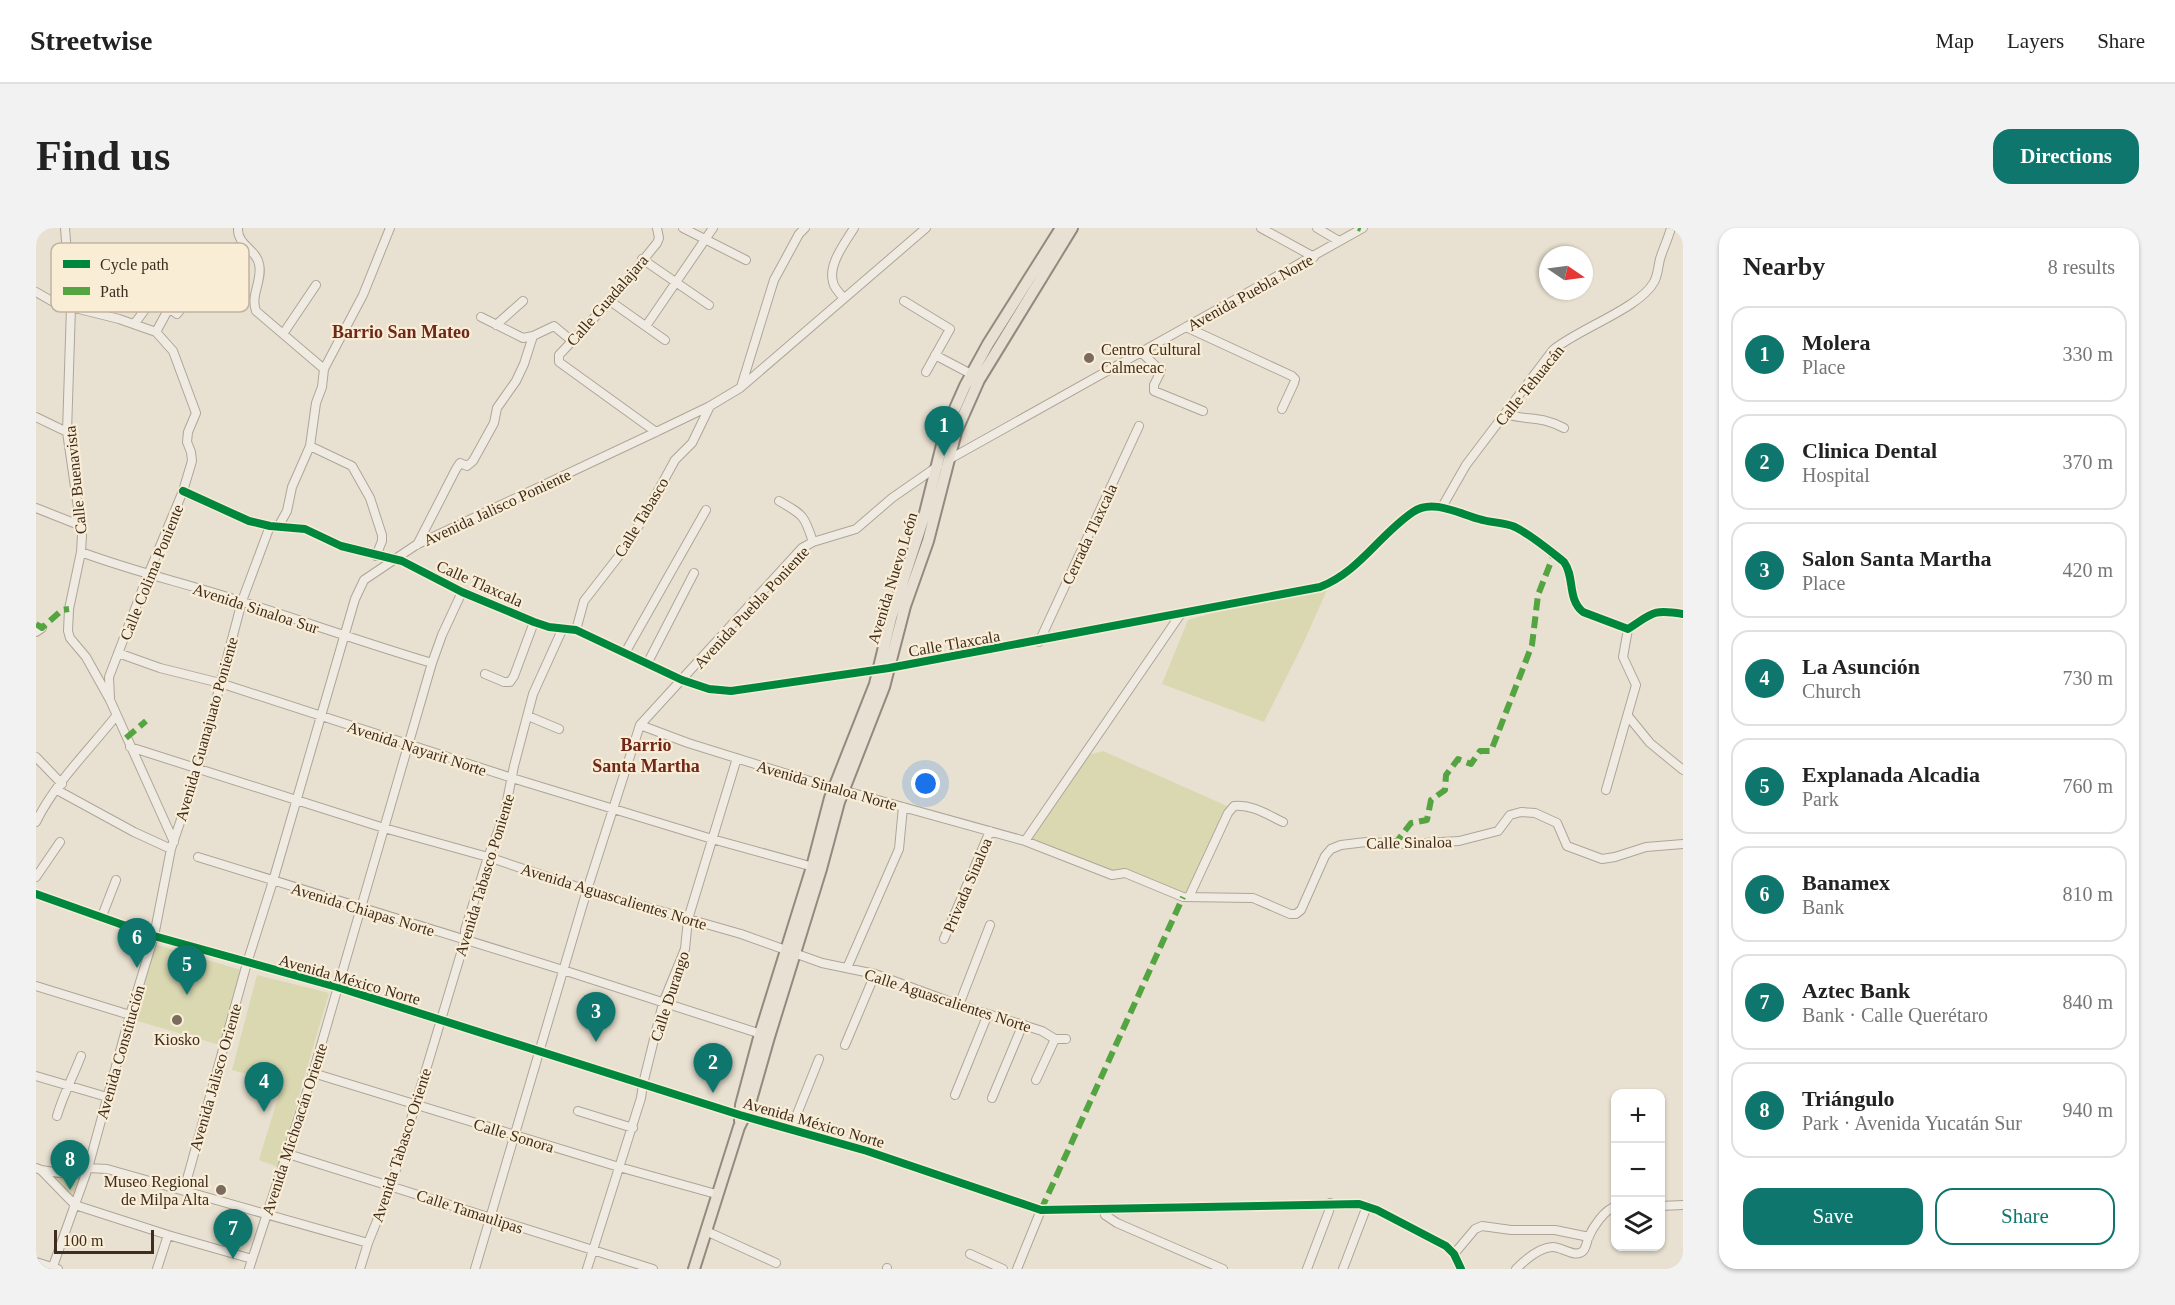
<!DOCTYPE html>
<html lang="en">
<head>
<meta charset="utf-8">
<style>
  :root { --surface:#fff; --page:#f2f2f2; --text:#222; --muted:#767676; --line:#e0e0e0; --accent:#0f766e }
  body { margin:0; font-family:Georgia,serif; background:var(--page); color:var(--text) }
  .controls { position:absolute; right:18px; bottom:18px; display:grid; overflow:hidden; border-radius:12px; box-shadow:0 2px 4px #0004 }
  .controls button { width:54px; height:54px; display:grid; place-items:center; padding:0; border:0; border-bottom:2px solid var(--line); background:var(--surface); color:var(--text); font:30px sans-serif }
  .compass { position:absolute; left:1503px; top:18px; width:54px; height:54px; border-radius:50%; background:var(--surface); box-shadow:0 2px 4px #0004; rotate:103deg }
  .scale { position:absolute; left:18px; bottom:15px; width:100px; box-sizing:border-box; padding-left:6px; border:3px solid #3e2c1e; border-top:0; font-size:16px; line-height:21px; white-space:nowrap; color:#3e2c1e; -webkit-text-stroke:4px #f9edd6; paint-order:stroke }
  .you { position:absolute; left:890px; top:556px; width:21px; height:21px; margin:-15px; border:4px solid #fff; border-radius:50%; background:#1a73e8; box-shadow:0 0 0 9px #1a73e833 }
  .badge { display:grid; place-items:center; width:39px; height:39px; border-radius:50%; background:var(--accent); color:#fff; font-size:20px; font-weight:700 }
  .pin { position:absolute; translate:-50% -50px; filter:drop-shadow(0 2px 3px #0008) }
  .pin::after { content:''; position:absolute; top:32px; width:21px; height:18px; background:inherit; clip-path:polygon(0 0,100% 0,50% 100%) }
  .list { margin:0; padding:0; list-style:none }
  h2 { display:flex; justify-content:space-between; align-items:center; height:78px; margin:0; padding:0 24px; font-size:26px }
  h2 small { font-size:20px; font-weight:400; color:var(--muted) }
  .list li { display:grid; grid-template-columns:39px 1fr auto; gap:18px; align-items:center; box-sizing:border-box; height:96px; margin:0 12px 12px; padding:0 12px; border:2px solid var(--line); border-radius:18px }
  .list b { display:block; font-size:22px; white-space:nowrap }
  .list p { margin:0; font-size:20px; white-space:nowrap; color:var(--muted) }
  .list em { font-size:20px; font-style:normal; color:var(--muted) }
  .actions { display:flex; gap:12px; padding:18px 24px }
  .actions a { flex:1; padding:14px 0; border:2px solid var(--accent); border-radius:18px; text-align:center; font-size:21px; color:var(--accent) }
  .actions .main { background:var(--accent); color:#fff }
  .icon { flex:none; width:33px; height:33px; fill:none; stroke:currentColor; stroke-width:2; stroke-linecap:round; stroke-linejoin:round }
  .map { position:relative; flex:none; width:1647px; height:1041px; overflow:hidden; border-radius:18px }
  header { display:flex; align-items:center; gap:36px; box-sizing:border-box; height:84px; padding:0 30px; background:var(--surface); border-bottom:2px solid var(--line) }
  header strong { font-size:28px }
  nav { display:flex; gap:33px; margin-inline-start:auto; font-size:21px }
  .intro { display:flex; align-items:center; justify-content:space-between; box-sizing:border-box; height:144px; padding:0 36px }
  h1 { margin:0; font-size:42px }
  .button { padding:15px 27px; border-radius:18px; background:var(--accent); color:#fff; font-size:21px; font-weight:700 }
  main { display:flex; gap:36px; padding:0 36px }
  aside { flex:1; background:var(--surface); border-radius:18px; box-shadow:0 2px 4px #0004 }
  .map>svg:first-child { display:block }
  .green { fill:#dad8b1 }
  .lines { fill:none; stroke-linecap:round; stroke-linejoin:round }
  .minor-casing { stroke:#aea598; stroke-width:10 }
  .major-casing { stroke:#938a7f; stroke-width:14 }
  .minor { stroke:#f0ebe2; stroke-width:8 }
  .major { stroke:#e7e0d3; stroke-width:10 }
  .quiet { stroke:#54a441; stroke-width:6; stroke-dasharray:12 6; stroke-linecap:butt }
  .cycleway-casing { stroke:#f9edd6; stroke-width:11 }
  .cycleway { stroke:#00873e; stroke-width:8 }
  .poi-dot { fill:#7a6b5c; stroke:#f9edd6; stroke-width:2 }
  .labels { text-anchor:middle; stroke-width:4.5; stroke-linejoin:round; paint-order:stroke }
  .street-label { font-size:16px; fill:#3e2c1e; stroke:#f9edd6 }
  .poi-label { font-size:16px; fill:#3e2c1e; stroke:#f9edd6; text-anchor:start }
  .neighbourhood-label { font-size:18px; font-weight:bold; fill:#6f2719; stroke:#f9edd6 }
  .key { fill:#f9edd6; stroke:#c1b39f; stroke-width:1.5 }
  .key-label { font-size:16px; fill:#3e2c1e }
</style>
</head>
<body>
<header>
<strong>Streetwise</strong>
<nav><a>Map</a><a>Layers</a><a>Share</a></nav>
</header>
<div class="intro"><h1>Find us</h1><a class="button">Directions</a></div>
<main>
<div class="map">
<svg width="1647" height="1041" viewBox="0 0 1647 1041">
  <rect width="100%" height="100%" fill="#e8e0d0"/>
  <!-- green -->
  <path class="green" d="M1291,362l-25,56 -38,76 -102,-38 26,-64 21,-6z
    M1067,523l124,55 -41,89 -69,-21 -87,-34 58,-85z
    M118,716l87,26 -21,75 -86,-25z
    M221,747l72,18 -51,174 -19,-7 23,-76 -50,-14z
    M16,947l22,5 7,-5 -9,25z"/>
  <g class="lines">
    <!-- minor casing -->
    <g class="minor-casing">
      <path id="minor" d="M29,0l6,79 -4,125 15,103 -1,17 -12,57 -1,22 2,7 16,19 24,43 64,142
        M202,0c-1,17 18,21 21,36 4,16 -9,31 -3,47l68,58
        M647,0l63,32
        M1225,0l53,29
        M1281,0l22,13
        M606,31l67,46
        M0,64l26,15h9l48,12 37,13 17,19 23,62 -8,19 -1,10 4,10 1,9 -9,30 -35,84 -39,102 1,21
        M808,70c-4,-4 -10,-10 -11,-16 -5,-18 12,-39 21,-54
        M574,73l55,39
        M868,73l46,28 -24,43
        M445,89l42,21 10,-2
        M99,95l31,-42
        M460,97l27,-24
        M610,98l67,-98
        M1150,99l106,49 3,3 -1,4 -12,26
        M120,104l13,-24 8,6 4,-5
        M247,106l33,-49
        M1105,124l20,19 -7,14v6l49,20
        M899,127l36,19
        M705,159l33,-107 25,-46 6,-6
        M1469,186c23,7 35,1 59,14
        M0,189l31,15
        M620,204l-97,-70v-7l51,-54 47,-58 2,-5 -2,-10
        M274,218l42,20 18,32 12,37v6l-6,15
        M912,232l415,-232
        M147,263l66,30 21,5 35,3 36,17 61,15 60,31 72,30 15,5 27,3 106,50 27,9 22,2 158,-23 431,-81c39,-15 59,-52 93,-75 19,-14 47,2 66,7 12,4 25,3 36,8 18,9 34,23 49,35 11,15 3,37 19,50l45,17c25,-16 24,-20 55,-15
        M743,273c24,14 25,13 34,41
        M1406,279l24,-42 87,-115c25,-21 87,-42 101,-68 4,-7 4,-15 6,-23 3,-10 8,-20 11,-31
        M0,280l43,17
        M242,299l9,-16 5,-24 18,-41 6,-43 6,-16 2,-18 39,-74 27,-67
        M381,317l39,-76 4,-6 7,3 6,-5 21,-38 3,-15 19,-27 8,-17 9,-28 21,-10 18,15
        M45,324c53,20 108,32 162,50 63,20 125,42 189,61
        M540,402l8,-29 38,-49 19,-30 34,-62 17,-17 18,-37
        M0,404l6,-4
        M1003,414l100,-216
        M82,425l42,15 60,15 292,95 200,61 105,29
        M589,425l81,-143
        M611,436l47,-91
        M449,446l19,8h6l4,-6 20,-54
        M492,488l31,13
        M1592,488l22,27 33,27
        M604,497l48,18 125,39 212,59 87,34 13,-2 58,24 70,1 37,16h6l5,-4 24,-54 6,-7 10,-4 25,-3 41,2 52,-3 39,-10 12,-16 11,-3 14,1 22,10 10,23 35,13 13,-2 31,-10 37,-3
        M94,519l254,81 104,29 99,33 154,44 81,29 53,11 84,31 83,26 13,8h11
        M0,529l26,27
        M21,562l77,42 37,17
        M1570,562l30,-105 -13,-28 5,-28
        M0,594c19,-39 53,-72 80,-106
        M989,613l155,-226
        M162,629l365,113 201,65
        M0,649l24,-35
        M0,666l118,42 183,51 403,128 127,36 174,59 318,-6 18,6 69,36 8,8 7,15
        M1153,669l39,-84 6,-7c18,-2 34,9 49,16
        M66,688l14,-36
        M908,711l46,-108
        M811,740l52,-119 4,-42
        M0,758l94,29
        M923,777l31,-80
        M809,817l30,-71
        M277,845l306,94 97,27
        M0,848l71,21
        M1000,852l19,-41
        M919,867l33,-81
        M956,870l31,-74
        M542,883l55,17
        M21,888c6,-21 16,-39 24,-60
        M755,901l28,-70
        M252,926l365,115
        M0,940l5,2 34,35 93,30 84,24
        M5,942l33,5 14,-7 19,1 261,74
        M148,962l63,-227 26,-82 82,-282 9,-19 52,-35 240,-113 54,-26 30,-18 186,-160
        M1624,978l23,-1
        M1067,981l2,6 12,8 106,46
        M670,1003l70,32
        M934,1026l33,15
        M1418,1026l21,-25 7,-3 29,4h44l34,7
        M0,1034l22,7
        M16,1041l36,-101 42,-153 24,-79 17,-87 27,-80 44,-168 28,-75
        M121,1041l11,-34
        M213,1041l64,-196 119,-410 10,-28 20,-43
        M324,1041l8,-26 23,-57 74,-246v-10l23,-73 16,-41 10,-50 19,-72 29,-64
        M439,1041l112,-379 53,-165 162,-177 11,-6 43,-13 36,-31 46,-32
        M551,1041l54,-171 2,-14 20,-81 22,-54 3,-30 49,-161
        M851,1041v-1
        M981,1041l24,-59
        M1271,1041l22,-58 1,-8
        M1307,1041l24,-63
        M1480,1041c9,-9 23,-21 36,-22 9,-1 23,12 31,4 3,-3 4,-9 5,-13 5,-11 16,-28 28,-32"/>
    </g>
    <!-- major casing -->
    <g class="major-casing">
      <path id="major" d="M704,893l1,-16 19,-71 52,-167 18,-69 45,-114 16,-66 33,-101 22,-88 19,-43 23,-42 73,-116
        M658,1041l45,-142 10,-20 20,-70 52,-168 18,-67 45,-115 21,-81 23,-65 28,-109 23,-52 93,-152"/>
    </g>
    <!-- minor -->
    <use href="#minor" class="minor"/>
    <!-- major -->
    <use href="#major" class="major"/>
    <!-- quiet -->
    <path class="quiet" d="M1322,0l3,1
      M0,396l6,4 20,-18 7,-1
      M90,510l20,-17
      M1358,617l17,-22 16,-3 4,-20 14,-10 1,-15 12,-16 13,5 9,-13h11l41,-106 6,-50 16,-41
      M1005,982l142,-313"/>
    <!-- cycleway casing -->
    <g class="cycleway-casing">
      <path id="cycleway" d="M147,263l66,30 21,5 35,3 36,17 61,15 60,31 72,30 15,5 27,3 106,50 27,9 22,2 158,-23 431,-81c39,-15 59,-52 93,-75 19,-14 47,2 66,7 12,4 25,3 36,8 18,9 34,23 49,35 11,15 3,37 19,50l45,17c25,-16 24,-20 55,-15
        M0,666l118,42 183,51 403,128 127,36 174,59 318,-6 18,6 69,36 8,8 7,15"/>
    </g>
    <!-- cycleway -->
    <use href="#cycleway" class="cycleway"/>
  </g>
  <!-- markers -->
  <g class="poi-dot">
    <circle cx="1053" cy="130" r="6"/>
    <circle cx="141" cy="792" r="6"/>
    <circle cx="185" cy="962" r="6"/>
  </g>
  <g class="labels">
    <!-- street labels -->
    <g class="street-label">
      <text transform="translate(1214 64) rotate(-29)" y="6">Avenida Puebla Norte</text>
      <text transform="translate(571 72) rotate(-49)" y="6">Calle Guadalajara</text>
      <text transform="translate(1493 157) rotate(-51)" y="6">Calle Tehuacán</text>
      <text transform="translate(39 252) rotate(-96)" y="6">Calle Buenavista</text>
      <text transform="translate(461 279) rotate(-25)" y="6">Avenida Jalisco Poniente</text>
      <text transform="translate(605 289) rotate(-59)" y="6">Calle Tabasco</text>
      <text transform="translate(1053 306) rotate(-65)" y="6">Cerrada Tlaxcala</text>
      <text transform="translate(115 344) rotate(-68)" y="6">Calle Colima Poniente</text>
      <text transform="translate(856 350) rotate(-73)" y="6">Avenida Nuevo León</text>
      <text transform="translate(444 355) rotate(24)" y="6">Calle Tlaxcala</text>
      <text transform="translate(715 379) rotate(-47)" y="6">Avenida Puebla Poniente</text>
      <text transform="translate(220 380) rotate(18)" y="6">Avenida Sinaloa Sur</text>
      <text transform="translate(918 415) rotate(-10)" y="6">Calle Tlaxcala</text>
      <text transform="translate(170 501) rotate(-74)" y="6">Avenida Guanajuato Poniente</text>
      <text transform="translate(381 520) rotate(18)" y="6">Avenida Nayarit Norte</text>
      <text transform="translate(791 557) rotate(16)" y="6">Avenida Sinaloa Norte</text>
      <text transform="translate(1373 614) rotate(-1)" y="6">Calle Sinaloa</text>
      <text transform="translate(448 647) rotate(-73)" y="6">Avenida Tabasco Poniente</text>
      <text transform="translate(931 657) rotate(-67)" y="6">Privada Sinaloa</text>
      <text transform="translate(578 668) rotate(17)" y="6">Avenida Aguascalientes Norte</text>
      <text transform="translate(327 681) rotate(17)" y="6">Avenida Chiapas Norte</text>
      <text transform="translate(314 751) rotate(16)" y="6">Avenida México Norte</text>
      <text transform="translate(633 768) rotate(-72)" y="6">Calle Durango</text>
      <text transform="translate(912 772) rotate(18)" y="6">Calle Aguascalientes Norte</text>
      <text transform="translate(84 824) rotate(-74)" y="6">Avenida Constitución</text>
      <text transform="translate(179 849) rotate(-74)" y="6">Avenida Jalisco Oriente</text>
      <text transform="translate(778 894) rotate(16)" y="6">Avenida México Norte</text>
      <text transform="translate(258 901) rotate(-72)" y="6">Avenida Michoacán Oriente</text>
      <text transform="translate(478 907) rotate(17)" y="6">Calle Sonora</text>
      <text transform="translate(365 917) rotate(-72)" y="6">Avenida Tabasco Oriente</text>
      <text transform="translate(434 983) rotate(18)" y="6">Calle Tamaulipas</text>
    </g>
    <!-- poi labels -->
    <g class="poi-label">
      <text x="1065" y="127">Centro Cultural<tspan x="1065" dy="18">Calmecac</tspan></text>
      <text x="141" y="817" text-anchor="middle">Kiosko</text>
      <text x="173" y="959" text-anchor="end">Museo Regional<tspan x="173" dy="18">de Milpa Alta</tspan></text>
    </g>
    <!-- neighbourhood labels -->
    <g class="neighbourhood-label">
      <text x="365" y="110">Barrio San Mateo</text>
      <text x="610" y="523">Barrio<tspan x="610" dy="21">Santa Martha</tspan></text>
    </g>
  </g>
  <!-- legend -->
  <rect x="15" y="15" width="198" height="69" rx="9" class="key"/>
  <rect x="27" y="32" width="27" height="8" fill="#00873e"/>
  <rect x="27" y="59" width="27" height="8" fill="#54a441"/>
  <g class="key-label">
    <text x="64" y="42">Cycle path</text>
    <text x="64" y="69">Path</text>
  </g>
</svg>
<div class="controls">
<button>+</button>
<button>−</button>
<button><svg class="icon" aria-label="layers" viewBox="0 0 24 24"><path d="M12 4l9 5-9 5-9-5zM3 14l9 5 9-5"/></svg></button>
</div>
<svg class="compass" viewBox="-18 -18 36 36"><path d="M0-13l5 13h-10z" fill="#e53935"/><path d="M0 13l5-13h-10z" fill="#767676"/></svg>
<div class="scale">100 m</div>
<div class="you"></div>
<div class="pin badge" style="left:908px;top:228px">1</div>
<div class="pin badge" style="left:677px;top:865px">2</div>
<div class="pin badge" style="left:560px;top:814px">3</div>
<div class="pin badge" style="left:228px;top:884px">4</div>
<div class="pin badge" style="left:151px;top:767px">5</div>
<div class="pin badge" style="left:101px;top:740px">6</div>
<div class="pin badge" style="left:197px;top:1031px">7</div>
<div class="pin badge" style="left:34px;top:962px">8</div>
</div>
<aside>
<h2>Nearby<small>8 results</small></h2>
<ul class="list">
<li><span class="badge">1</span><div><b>Molera</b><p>Place</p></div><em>330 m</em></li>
<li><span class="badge">2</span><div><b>Clinica Dental</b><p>Hospital</p></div><em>370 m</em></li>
<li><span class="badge">3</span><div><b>Salon Santa Martha</b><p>Place</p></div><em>420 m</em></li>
<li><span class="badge">4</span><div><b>La Asunción</b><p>Church</p></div><em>730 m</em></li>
<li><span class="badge">5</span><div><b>Explanada Alcadia</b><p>Park</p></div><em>760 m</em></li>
<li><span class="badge">6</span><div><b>Banamex</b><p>Bank</p></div><em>810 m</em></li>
<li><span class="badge">7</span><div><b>Aztec Bank</b><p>Bank · Calle Querétaro</p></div><em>840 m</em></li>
<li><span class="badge">8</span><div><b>Triángulo</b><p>Park · Avenida Yucatán Sur</p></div><em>940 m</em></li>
</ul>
<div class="actions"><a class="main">Save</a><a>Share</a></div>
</aside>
</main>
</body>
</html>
